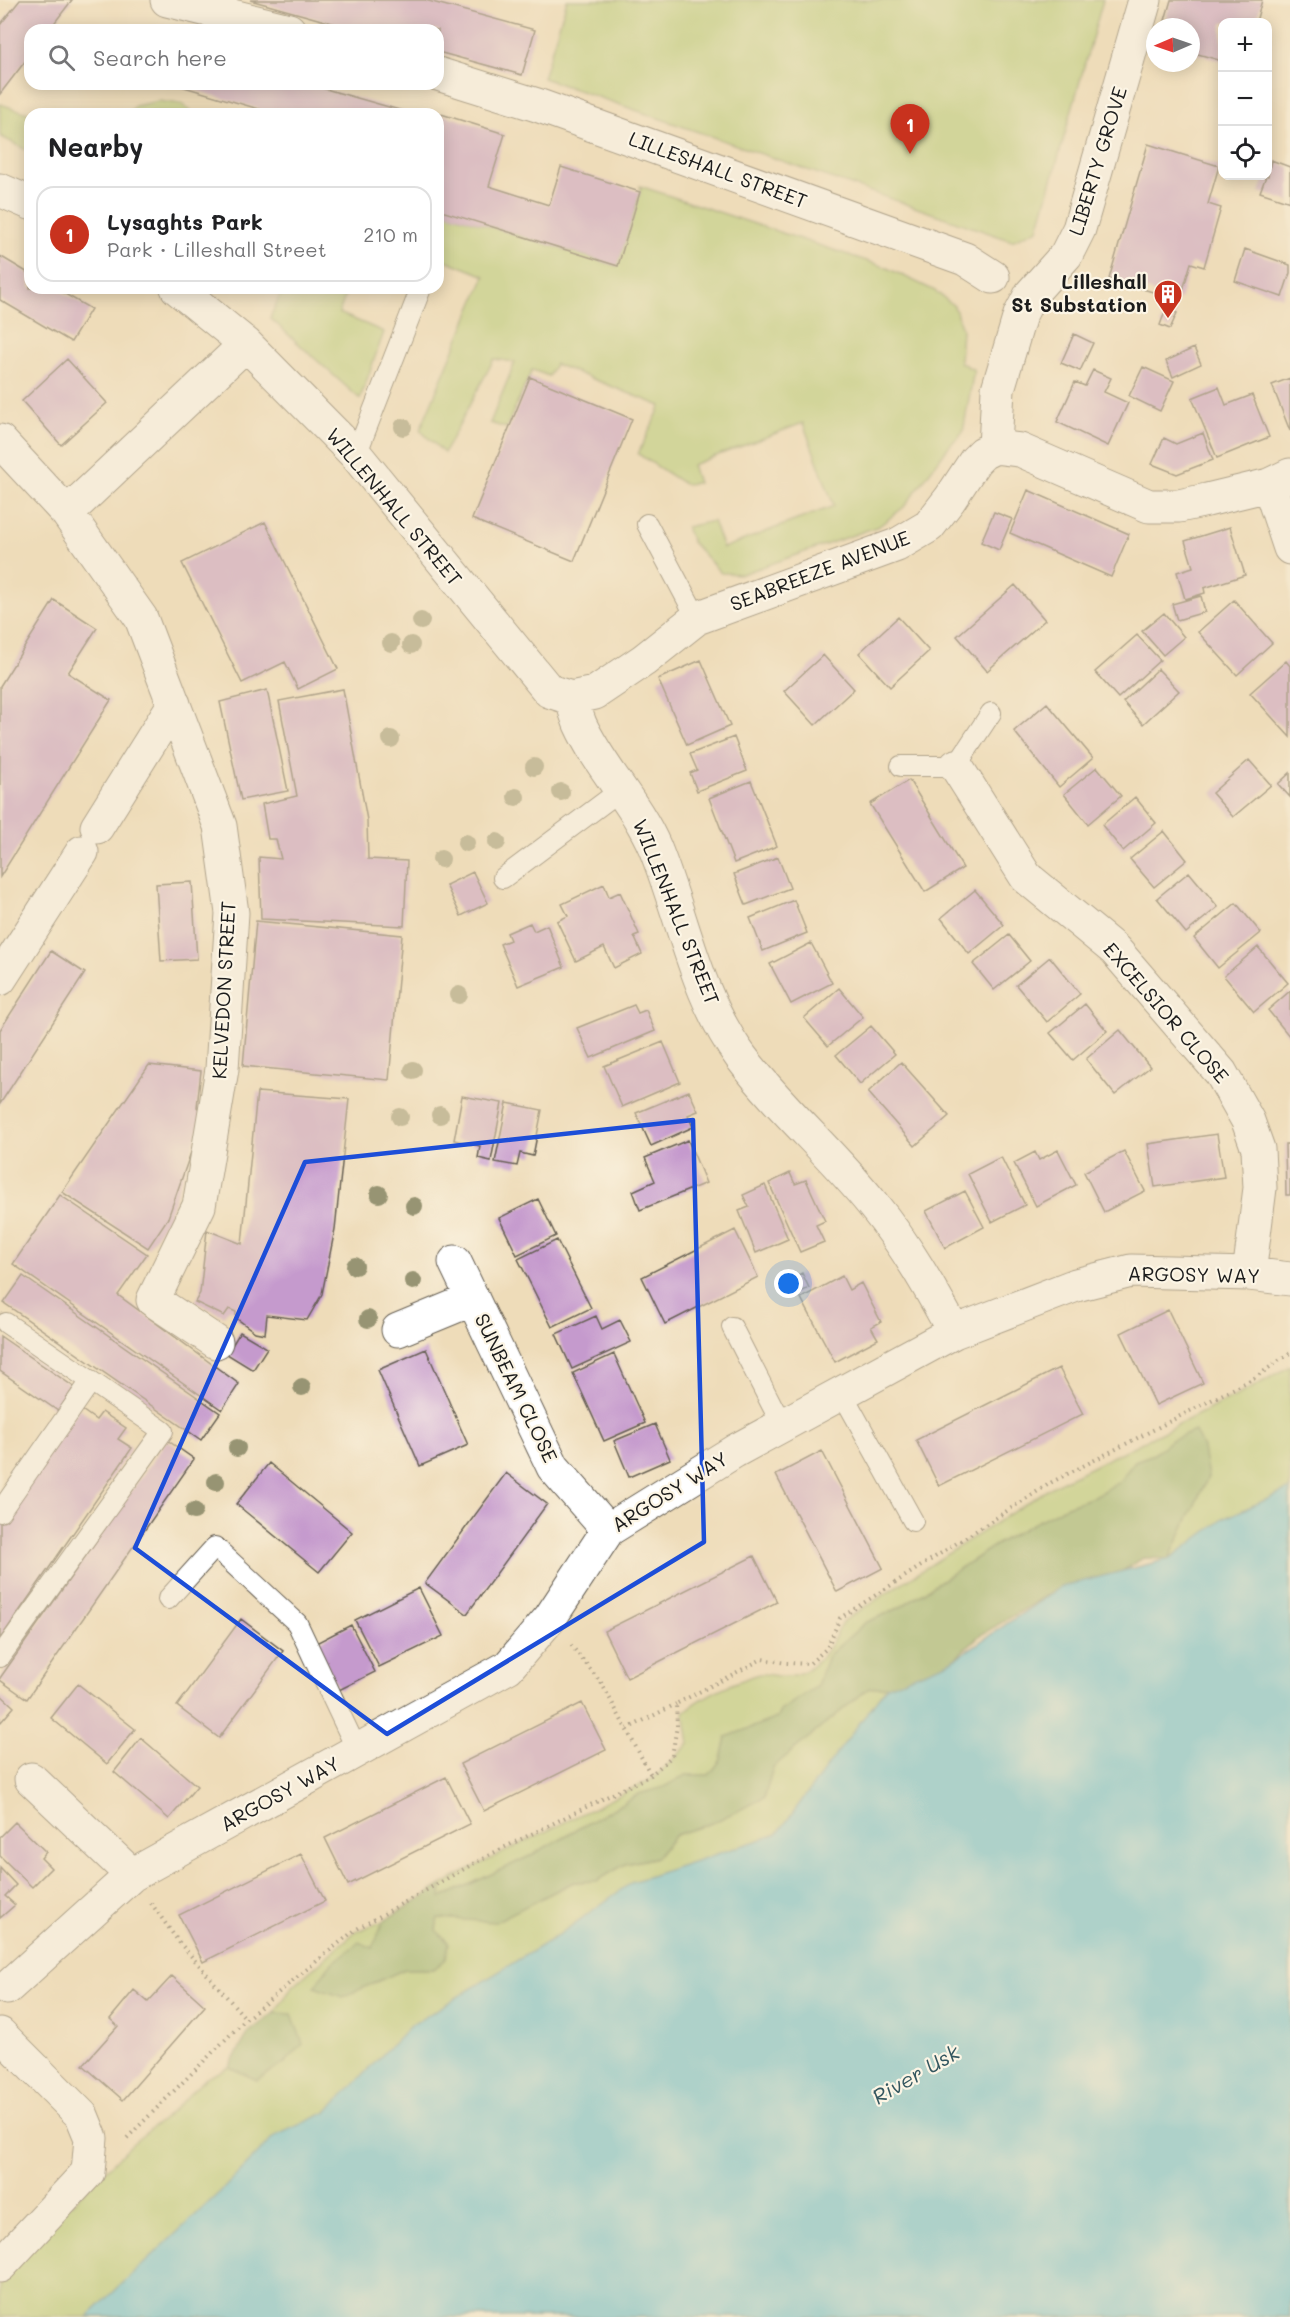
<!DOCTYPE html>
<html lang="en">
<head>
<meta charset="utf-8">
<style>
  :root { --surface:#fff; --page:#f2f2f2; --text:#202124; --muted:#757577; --line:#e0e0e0; --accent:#c8321e }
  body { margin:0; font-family:Mali,sans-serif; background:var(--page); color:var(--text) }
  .controls { position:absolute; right:18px; top:18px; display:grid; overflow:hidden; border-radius:12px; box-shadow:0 3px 15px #0003 }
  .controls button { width:54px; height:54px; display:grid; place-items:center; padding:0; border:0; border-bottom:2px solid var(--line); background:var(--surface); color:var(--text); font:30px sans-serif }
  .compass { position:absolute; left:1146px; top:18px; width:54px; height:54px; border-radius:50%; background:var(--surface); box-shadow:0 3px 15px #0003; rotate:268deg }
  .you { position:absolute; left:789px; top:1284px; width:21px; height:21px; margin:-15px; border:4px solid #fff; border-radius:50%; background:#1a73e8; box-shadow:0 0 0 9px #1a73e833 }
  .badge { display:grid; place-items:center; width:39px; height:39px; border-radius:50%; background:var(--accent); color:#fff; font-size:20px; font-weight:700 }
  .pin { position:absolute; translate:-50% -50px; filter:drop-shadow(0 2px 3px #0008) }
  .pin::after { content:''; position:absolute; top:32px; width:21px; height:18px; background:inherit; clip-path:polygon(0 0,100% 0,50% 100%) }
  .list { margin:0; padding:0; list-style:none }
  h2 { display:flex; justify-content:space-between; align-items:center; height:78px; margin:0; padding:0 24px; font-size:26px }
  h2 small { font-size:20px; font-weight:400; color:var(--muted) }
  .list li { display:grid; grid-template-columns:39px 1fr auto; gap:18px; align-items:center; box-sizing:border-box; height:96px; margin:0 12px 12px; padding:0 12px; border:2px solid var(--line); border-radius:18px }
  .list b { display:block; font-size:22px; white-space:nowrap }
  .list p { margin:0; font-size:20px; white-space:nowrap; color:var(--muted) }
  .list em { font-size:20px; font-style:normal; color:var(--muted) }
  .icon { flex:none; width:33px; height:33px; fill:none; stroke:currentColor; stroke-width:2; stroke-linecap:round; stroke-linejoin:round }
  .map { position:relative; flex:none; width:1290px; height:2317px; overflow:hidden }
  .search { position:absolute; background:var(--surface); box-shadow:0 3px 15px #0003; left:24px; top:24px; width:420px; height:66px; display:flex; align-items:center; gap:15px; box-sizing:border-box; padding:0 21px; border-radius:18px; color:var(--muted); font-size:22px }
  .panel { position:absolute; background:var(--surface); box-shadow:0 3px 15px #0003; left:24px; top:108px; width:420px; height:186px; border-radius:18px }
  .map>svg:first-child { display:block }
  .green { fill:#b0cc73; stroke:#667448; stroke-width:1.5 }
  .forest { fill:#8cb065; stroke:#546640; stroke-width:1.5 }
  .water { fill:#5ec3dc; stroke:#3d707c; stroke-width:1.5 }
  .building { fill:#c59acd }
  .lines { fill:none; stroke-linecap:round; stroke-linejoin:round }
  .lane-casing { stroke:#665f53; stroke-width:22 }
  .street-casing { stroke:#665f53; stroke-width:35 }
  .path { stroke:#665f53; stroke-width:4; stroke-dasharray:1.5 4.5; stroke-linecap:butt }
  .lane { stroke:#fff; stroke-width:20 }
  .street { stroke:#fff; stroke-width:33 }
  .tree { fill:#979473 }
  .marked { fill:none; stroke:#1d4ed8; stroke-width:4.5; stroke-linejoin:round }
  .labels { text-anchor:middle; stroke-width:4.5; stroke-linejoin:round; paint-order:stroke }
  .street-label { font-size:20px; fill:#1c1c1c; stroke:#fcf5e5 }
  .poi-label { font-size:20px; font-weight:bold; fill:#1c1c1c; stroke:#fcf5e5; text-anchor:end }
  .water-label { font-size:21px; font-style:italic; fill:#33565f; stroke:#fcf5e5 }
</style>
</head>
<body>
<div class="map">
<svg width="1290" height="2317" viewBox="0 0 1290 2317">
  <rect width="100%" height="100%" fill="#fcf5e5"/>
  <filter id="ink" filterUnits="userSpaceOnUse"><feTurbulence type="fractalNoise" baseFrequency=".0167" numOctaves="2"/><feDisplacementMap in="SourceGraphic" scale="12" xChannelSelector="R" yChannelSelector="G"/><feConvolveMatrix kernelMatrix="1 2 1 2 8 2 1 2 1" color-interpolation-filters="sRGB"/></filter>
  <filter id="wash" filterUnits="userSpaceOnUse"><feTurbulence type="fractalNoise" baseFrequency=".008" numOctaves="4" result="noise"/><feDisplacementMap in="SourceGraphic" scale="24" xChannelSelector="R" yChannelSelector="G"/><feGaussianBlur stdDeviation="1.35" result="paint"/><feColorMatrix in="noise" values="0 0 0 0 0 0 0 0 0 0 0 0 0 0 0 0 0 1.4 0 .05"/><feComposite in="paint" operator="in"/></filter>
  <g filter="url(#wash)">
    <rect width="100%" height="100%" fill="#eedcb9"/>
    <!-- green -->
    <path class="green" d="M567,0h536l-65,229 -26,12 -469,-163z
      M159,101l23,3 11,10h-65l7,-8z
      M0,104l31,10 -1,38 -30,-16z
      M640,186l245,81 50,24 19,15 8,23 -2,33 14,8 -11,62 -14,14 -45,61 -25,19 -137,48 -21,-1 -29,-31 -6,-15 27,-6 10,27 111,-42 -31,-83 -111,42 6,18 -14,1 -46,-30 23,-48 -106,-42 -6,12 -17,-6 -26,58 -16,-5 25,-61 -21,-3 -50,94 -24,-23 65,-154 -47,-19v-47l179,56 23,-74z
      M283,288h20l24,8 4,-8h17l-9,25 45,19 -24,67 -90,-81z
      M1290,1366v275l-900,676h-390v-43l132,-130 37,-30 37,-36 23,-11 28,13 45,-36 -10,-30 -18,-1 19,-27 62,-54 28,-11 -10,28 8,30 24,-10h29l3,-51 99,-17 38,-19 23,-1 28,-17 32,-7 18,-22 34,-11 55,-26 9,-31 96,-79 18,-2 65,-25 109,-74 108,-28 39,-82 -37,-37 -17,14 -19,7 -16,21 -26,15 -26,9 -28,15 -34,18 -106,69 -34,15 -37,33 -11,30 -37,25 -3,7 -51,19 -5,23 -12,15h-23l-22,12 -25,7 -109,62 -89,42 1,-13 26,-15 186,-92 35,-34 -5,-32c19,-16 38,-25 61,-33 4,-2 9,-4 14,-5 7,-1 18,3 27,2 31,-2 46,-31 57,-55l210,-135 197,-97z"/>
    <!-- forest -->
    <path class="forest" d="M1195,1431l8,17 5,29 -39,82 -26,-1 -22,14 -60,15 -82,49 -27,25 -53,24 -30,3 -96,79 -9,31 -52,25 -37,12 -18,22 -32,7 -28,17 -24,1 -78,40 -57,-4 -2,12 13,13 -3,16 -12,10h-29l-62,28 -29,-10 15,-21 30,-24 14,6 10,-27 59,-36 -1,13 89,-42 109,-62 25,-7 22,-12h23l12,-15 5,-23 51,-19 3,-7 37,-25 11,-30 37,-33 34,-15 106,-69 31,-17 31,-16 26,-9 26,-15 16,-21 19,-7 17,-14z
      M274,2013l18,1 11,30 -18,19 -28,17 -28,-13 20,-35z"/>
    <!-- water -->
    <path class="water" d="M1290,1489v828h-1203l134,-126 54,-55 52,-24 83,-86 147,-90 75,-54 145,-48 110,-148 65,-25 109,-74 108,-28 56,-41z"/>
    <g id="blocks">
      <!-- building -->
      <path class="building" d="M20,0h52l-23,30h-19v25l-30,39v-69z
        M250,0h175l110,30 -13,45 -84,-23v-22h-81z
        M1171,0h91l-6,22h-34v39l-31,-9v-25h-28z
        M174,84h134l102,29 -134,1z
        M438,113l67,21 -16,52 60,19 12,-38 79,25 -22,74 -180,-56z
        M1148,144l71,22 -11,38 13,4 -17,59 -13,-4 -11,37 -71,-21z
        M1271,160l19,7v35l-30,-10 6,-16h2z
        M1245,249l45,16v8l-8,24 -47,-16z
        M0,256l30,18v14h25l36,21 -20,33 -71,-42z
        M1166,309l11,4 -7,16 -10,-4z
        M1074,334l19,9 -13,28 -19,-8z
        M1194,348l7,16 -28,13 -7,-16z
        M67,359l40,44 -46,42 -39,-44z
        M1143,367l31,14 -14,30 -31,-15z
        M1093,370l18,8 -7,14 24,11 -20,43 -51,-24 18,-40 10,4z
        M530,377l102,42 -58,142 -102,-42z
        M1290,378v53l-18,-46z
        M1219,387l7,18 26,-10 17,42 -52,21 -25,-60z
        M1203,433l10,27 -36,14 -25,-10 12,-26 12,6z
        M1028,490l101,44 -18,43 -101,-44z
        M994,512l18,7 -13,31 -18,-8z
        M265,522l73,147 -40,20 -13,-27 -43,21 -60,-120z
        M1230,527l15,48 -41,13 1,5 -20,6 -8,-27 16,-5 -8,-26z
        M1015,585l30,35 -58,51 -30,-35z
        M1201,596l4,16 -28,8 -5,-16z
        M54,600l43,28 -29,45 43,27 -111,177v-191z
        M1234,600l38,43 -35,32 -39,-43z
        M1164,613l20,24 -21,18 -21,-24z
        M898,617l31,34 -39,36 -31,-34z
        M1137,635l23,25 -42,38 -23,-26z
        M823,655l31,34 -39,36 -31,-34z
        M701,660l29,66 -43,19 -29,-66z
        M1286,661l4,5v71l-40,-44z
        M1158,669l21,22 -36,33 -20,-22z
        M343,689l24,131 1,39 39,2 -3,65 -143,-7 -2,-62 22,2 -5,-20h-8l-6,-35 35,-8 -18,-95z
        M267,690l21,101 -47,9 -21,-98z
        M1047,703l46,55 -34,29 -45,-56z
        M734,737l13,34 -50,20 -7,-18 7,-3 -7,-16z
        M1249,760l22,25 -38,32 -21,-24z
        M1097,767l24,29 -33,28 -24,-30z
        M1290,773v24l-12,-13z
        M909,780l54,88 -38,24 -55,-88z
        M751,781l26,65 -43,17 -25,-65z
        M1135,797l21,26 -33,28 -21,-26z
        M1164,831l23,29 -33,27 -24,-28z
        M778,857l12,31 -44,17 -12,-31z
        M473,872l15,31 -27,13 -15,-31z
        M1189,872l29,35 -32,26 -29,-35z
        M192,882l5,77 -36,2 -5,-77z
        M604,884l5,13 11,-5 19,42 -5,2 8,18 -28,14 -10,-21 -28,14 -19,-40 11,-5 -6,-12z
        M975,890l29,35 -35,29 -28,-36z
        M794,900l13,33 -44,18 -13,-33z
        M1236,903l25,30 -43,35 -24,-30z
        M256,921l146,14 -13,145 -146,-14z
        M530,923l4,8 13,-6 17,42 -46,19 -18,-42 10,-4 -3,-7z
        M1009,935l21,26 -36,29 -21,-26z
        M811,943l21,40 -41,21 -21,-40z
        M1258,947l30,36 -34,29 -30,-36z
        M51,951l34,22 -85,131v-74z
        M1050,957l30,37 -33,28 -31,-37z
        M839,988l24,29 -35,29 -24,-28z
        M1290,991v46l-22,-27z
        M1085,1004l22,27 -34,29 -23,-27z
        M634,1005l4,8 8,-3 9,21 -64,27 -14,-30z
        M871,1026l24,28 -35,30 -24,-29z
        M1120,1030l30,37 -35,28 -29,-36z
        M663,1042l17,40 -58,25 -18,-41z
        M901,1062l48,54 -34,30 -47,-54z
        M149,1065l52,6 -4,36 7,8 -36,103 -20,30 -86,-56z
        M689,1091l9,20 -10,4 5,12 -42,19 -15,-33z
        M257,1092l92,7 -14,130 -13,65 -15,26 -40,-5 -2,19 -10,-2 -19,-14v-6l-7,-3 -5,7 -29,-14 5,-9 7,-63 35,14z
        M462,1096l40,7 -11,58 -13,-3 2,-12 -26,-6z
        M507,1103l35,7 -9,46 -13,-3 -3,13 -22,-4z
        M1217,1134l7,43 -69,10 -7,-43z
        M688,1140l18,43 -66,27 -7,-19 22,-10 -10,-23z
        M1285,1144h5v51h-4z
        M1058,1150l18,35 -40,21 -22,-43 21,-11 4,8z
        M1124,1151l21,40 -41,21 -20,-40z
        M1001,1157l24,48 -33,17 -24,-48z
        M790,1173l5,11 11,-4 19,41 -9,4 8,17 -24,10 -31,-69z
        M765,1185l23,54 -32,14 -17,-42 10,-4 -6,-12z
        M965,1191l19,36 -39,21 -19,-37z
        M60,1195l87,59 -29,41 121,89 -17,26 -209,-146z
        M538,1199l18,37 -39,19 -18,-37z
        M735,1230l23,47 -93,47 -23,-47z
        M557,1240l34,68 -39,19 -34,-68z
        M802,1273l7,15 -20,10 -7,-15z
        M23,1276l197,137 -19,27 -197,-137z
        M842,1276l7,14 12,-7 20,39 -10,5 7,12 -43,23 -34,-64z
        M1168,1310l35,73 -47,22 -35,-72z
        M596,1316l6,13 18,-9 11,22 -59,27 -16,-35z
        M240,1332l27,16 -14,22 -26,-16z
        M0,1336l74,51 -16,24 -58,-40z
        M426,1349l42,96 -48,21 -42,-96z
        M614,1354l31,69 -41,18 -31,-68z
        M1059,1368l24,46 -144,72 -23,-46z
        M79,1408l17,12 6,-8 24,16 -8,11 14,9 -132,191v-116z
        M655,1424l15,35 -41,18 -15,-36z
        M167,1440l27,19 -167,240 -27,-19v-2z
        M822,1451l61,117 -46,24 -61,-117z
        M269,1463l83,69 -33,40 -83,-68z
        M506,1473l41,31 -80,110 -42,-31z
        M754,1556l23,46 -150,76 -23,-47z
        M419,1588l24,48 -64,31 -24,-47z
        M241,1619l42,32 -64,87 -42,-32z
        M351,1625l24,47 -36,18 -23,-47z
        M78,1684l57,45 -28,35 -56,-46z
        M0,1694l14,13 -14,16z
        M582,1703l24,47 -122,61 -24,-47z
        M141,1738l56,48 -28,33 -55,-47z
        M446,1777l24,47 -122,61 -23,-47z
        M15,1822l31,30 -5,6 10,10 -19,19 -32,-31v-19z
        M301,1854l24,47 -122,61 -24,-47z
        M0,1868l16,17 -11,11 10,9 -15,13z
        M172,1976l33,30 -82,94 -40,-35 35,-39 -8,-7 24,-29 14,12z"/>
    </g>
  </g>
  <g filter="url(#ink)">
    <use href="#blocks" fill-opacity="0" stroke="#665f53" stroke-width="1.5"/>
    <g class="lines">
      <!-- lane casing -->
      <g class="lane-casing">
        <path id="lane" d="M356,455l65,-167
          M647,524l50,94
          M901,766h55l35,-53
          M503,878l119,-89
          M6,1323l85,58
          M732,1327l50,98
          M842,1393l71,128
          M0,1512l91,-131 72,50 -163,226
          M168,1599l47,-52 82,76 60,127"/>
      </g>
      <!-- street casing -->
      <g class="street-casing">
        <path id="street" d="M167,0l122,30
          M438,74l99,31 428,154 28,18
          M0,190l30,13
          M177,288l69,56 110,111 193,236 22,7 24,-5 49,-33 53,-42 200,-73 32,-19 21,-27 25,-38 8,-8 12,-6 25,3 129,56h30l28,-6 62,-15 21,-10
          M0,441l67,72 74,105 79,208 12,87 -10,156 -23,137 -46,94 63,42
          M995,447l3,-58 22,-74 11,-21 35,-39 13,-26 66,-229
          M1269,485l21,63
          M67,513l179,-169
          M571,698c3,9 6,18 9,26 20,44 56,79 75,124 28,69 41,148 86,209 40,53 92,97 133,149 32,39 56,82 80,126
          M956,766l70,111 89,73 106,123 27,48 10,28 2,39 -11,86
          M97,827l77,-123
          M0,979l82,-127
          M455,1262l98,205 55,63
          M398,1330l75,-31
          M31,1779l101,96
          M7,1988l125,-113 376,-208 42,-49 58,-88 127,-79 219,-119 122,-47 55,-14 118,3 41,5
          M0,2034l82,82 9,22 -3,34 -88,94"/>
      </g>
      <!-- path -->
      <path class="path" d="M571,1645l31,39 49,91
        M627,1729l49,-25
        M151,1903l27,38 68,78
        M127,2138l119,-119 109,-89 134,-75 162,-80 21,-19 5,-30 -1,-22 86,-45 24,4 23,1 18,-16 13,-30 212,-136 204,-105 34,-24"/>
      <!-- lane -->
      <use href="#lane" class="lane"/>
      <!-- street -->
      <use href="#street" class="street"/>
    </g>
    <!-- trees -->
    <g class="tree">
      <circle cx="403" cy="427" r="9"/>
      <circle cx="421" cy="621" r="9"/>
      <circle cx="391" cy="643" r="9"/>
      <circle cx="411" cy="645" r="9"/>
      <circle cx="391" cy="739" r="9"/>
      <circle cx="534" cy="767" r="9"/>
      <circle cx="561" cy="792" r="9"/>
      <circle cx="516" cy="797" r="9"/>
      <circle cx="497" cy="842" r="9"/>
      <circle cx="466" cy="843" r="9"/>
      <circle cx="441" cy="859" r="9"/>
      <circle cx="459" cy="995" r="9"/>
      <circle cx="413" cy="1070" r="9"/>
      <circle cx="440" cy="1115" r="9"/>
      <circle cx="400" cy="1117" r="9"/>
      <circle cx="379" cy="1194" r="9"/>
      <circle cx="414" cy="1206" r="9"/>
      <circle cx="355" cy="1266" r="9"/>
      <circle cx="413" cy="1281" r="9"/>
      <circle cx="368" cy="1319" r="9"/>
      <circle cx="302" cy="1387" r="9"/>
      <circle cx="237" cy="1448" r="9"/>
      <circle cx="216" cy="1482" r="9"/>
      <circle cx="194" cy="1511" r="9"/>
    </g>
  </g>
  <!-- marked area -->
  <path d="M0 0H1290V2317H0ZM693,1120l11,422 -317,192 -252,-186 170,-386z" fill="#eedcb9" fill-opacity=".55" fill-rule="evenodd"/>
  <path class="marked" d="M693,1120l11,422 -317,192 -252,-186 170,-386z"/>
  <!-- icons -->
  <defs>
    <g id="building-pin" transform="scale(1.5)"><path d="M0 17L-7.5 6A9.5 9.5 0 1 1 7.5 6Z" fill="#c8321e" stroke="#fcf5e5"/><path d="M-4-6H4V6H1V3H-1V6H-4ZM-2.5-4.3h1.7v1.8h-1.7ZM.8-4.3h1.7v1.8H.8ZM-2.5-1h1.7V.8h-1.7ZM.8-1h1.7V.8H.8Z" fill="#fff"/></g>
  </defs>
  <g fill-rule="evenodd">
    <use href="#building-pin" x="1168" y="294"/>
  </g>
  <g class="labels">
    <!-- street labels -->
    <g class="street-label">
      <text transform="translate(1098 161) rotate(-73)" y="7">LIBERTY GROVE</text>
      <text transform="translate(718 170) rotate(20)" y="7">LILLESHALL STREET</text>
      <text transform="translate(394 507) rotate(50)" y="7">WILLENHALL STREET</text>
      <text transform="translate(820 571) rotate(-21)" y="7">SEABREEZE AVENUE</text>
      <text transform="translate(676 912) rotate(68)" y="7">WILLENHALL STREET</text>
      <text transform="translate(224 990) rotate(-87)" y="7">KELVEDON STREET</text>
      <text transform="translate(1166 1013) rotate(49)" y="7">EXCELSIOR CLOSE</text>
      <text transform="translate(1194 1275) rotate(1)" y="7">ARGOSY WAY</text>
      <text transform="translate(516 1388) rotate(64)" y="7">SUNBEAM CLOSE</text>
      <text transform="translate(670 1492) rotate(-32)" y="7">ARGOSY WAY</text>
      <text transform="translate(280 1794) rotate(-29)" y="7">ARGOSY WAY</text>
    </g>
    <!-- poi labels -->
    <g class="poi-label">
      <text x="1147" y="289">Lilleshall<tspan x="1147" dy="23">St Substation</tspan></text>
    </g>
    <!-- water labels -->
    <g class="water-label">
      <text transform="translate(916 2075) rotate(-30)" y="7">River Usk</text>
    </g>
  </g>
</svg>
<div class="controls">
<button>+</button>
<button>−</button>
<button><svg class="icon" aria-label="locate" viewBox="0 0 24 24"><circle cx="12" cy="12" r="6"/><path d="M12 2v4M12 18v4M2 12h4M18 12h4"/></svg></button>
</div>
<svg class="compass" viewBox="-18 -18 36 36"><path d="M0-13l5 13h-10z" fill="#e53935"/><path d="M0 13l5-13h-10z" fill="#757577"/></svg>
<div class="you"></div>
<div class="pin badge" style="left:910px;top:154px">1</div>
<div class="search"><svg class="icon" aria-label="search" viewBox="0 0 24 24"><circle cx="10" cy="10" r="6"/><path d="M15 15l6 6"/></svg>Search here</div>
<section class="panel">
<h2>Nearby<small></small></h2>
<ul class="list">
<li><span class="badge">1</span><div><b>Lysaghts Park</b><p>Park · Lilleshall Street</p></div><em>210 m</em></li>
</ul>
</section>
</div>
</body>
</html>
